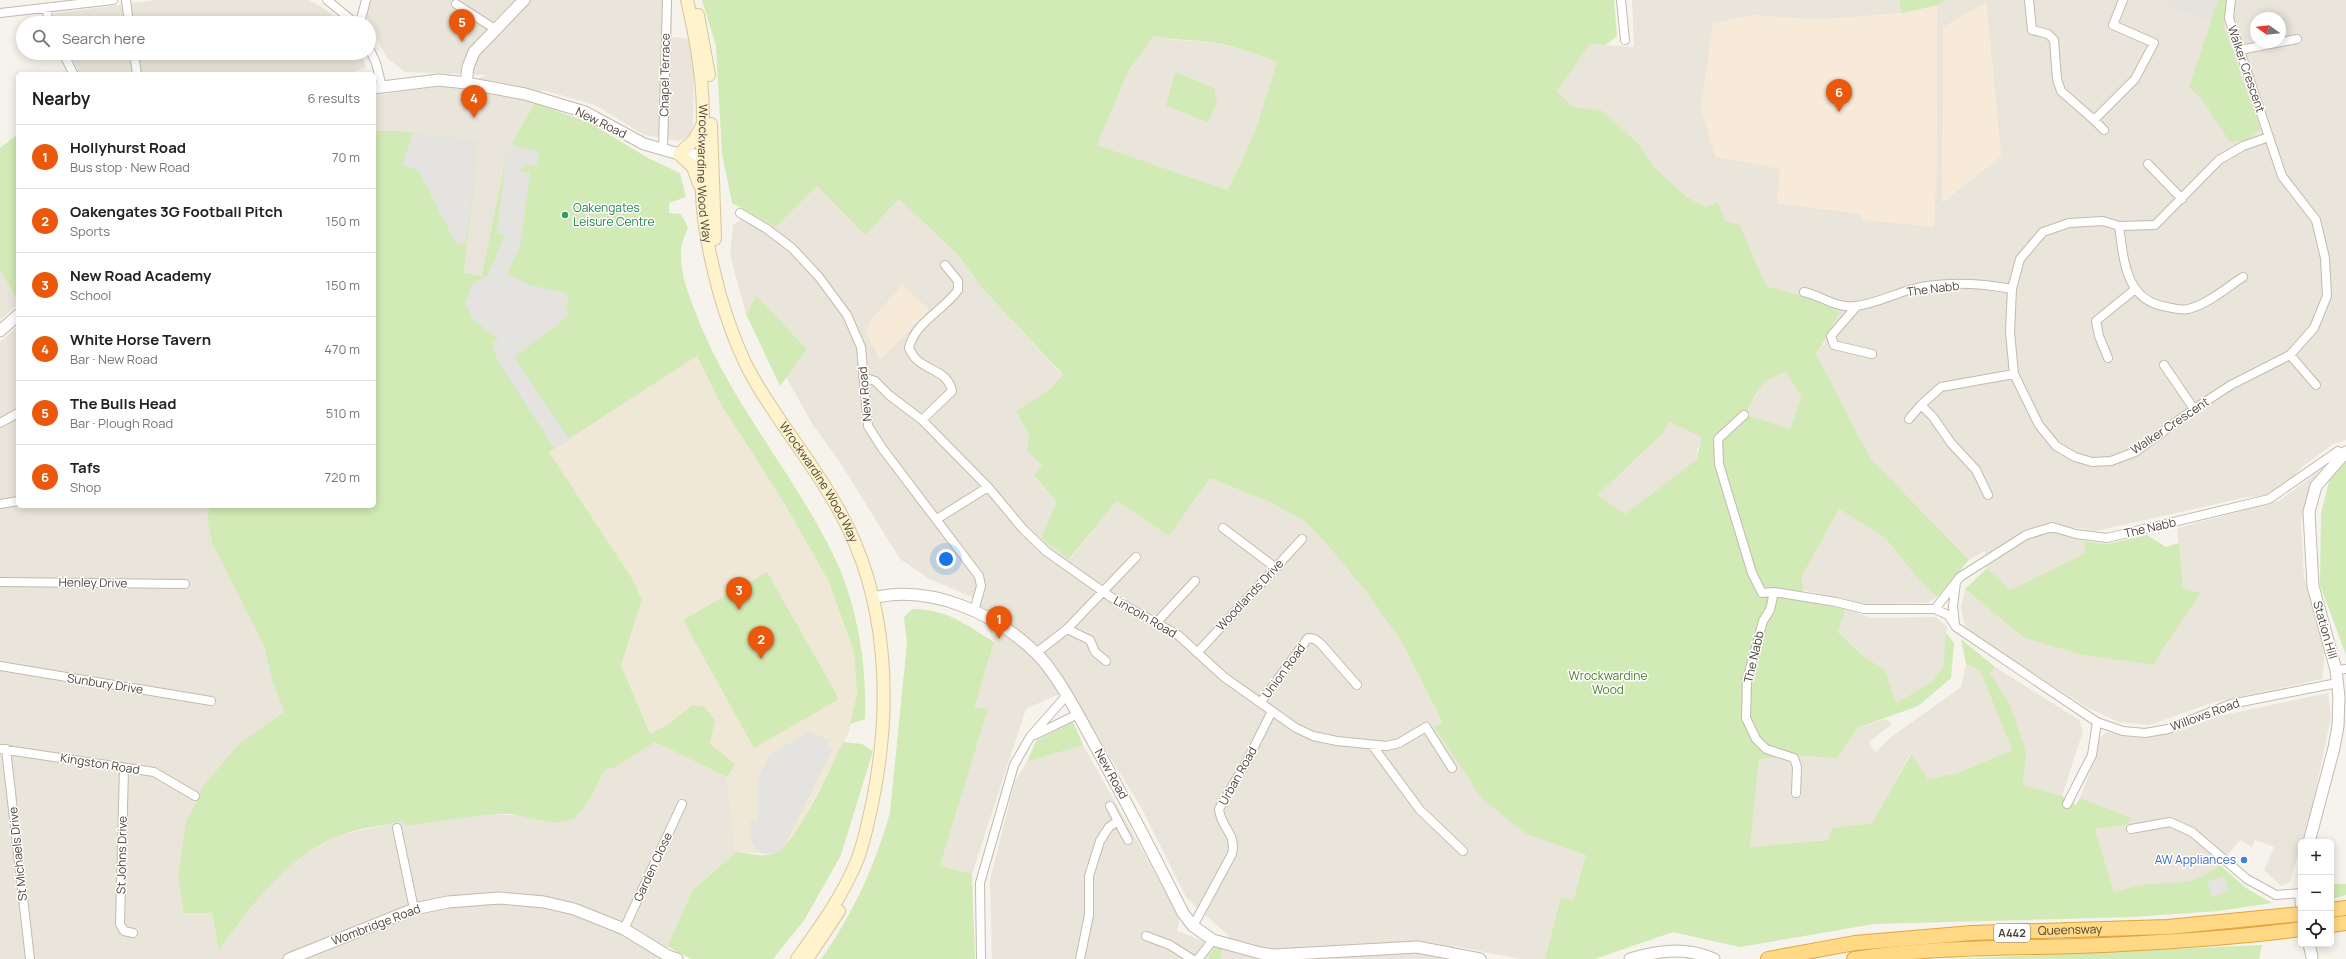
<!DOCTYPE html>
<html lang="en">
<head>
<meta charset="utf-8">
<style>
  :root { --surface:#fff; --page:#f2f2f2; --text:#222; --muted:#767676; --line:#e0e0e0; --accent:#ea580c }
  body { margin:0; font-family:Manrope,sans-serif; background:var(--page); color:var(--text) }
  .controls { position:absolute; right:12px; bottom:12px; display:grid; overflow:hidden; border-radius:6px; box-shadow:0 2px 10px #0003 }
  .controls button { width:36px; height:36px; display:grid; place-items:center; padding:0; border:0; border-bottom:1px solid var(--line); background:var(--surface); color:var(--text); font:20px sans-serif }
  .compass { position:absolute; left:2250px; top:12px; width:36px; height:36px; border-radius:50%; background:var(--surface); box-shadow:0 2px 10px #0003; rotate:285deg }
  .you { position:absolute; left:946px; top:559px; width:14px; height:14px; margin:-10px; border:3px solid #fff; border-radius:50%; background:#1a73e8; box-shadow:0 0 0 6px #1a73e833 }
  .badge { display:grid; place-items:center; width:26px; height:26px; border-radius:50%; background:var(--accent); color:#fff; font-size:13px; font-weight:700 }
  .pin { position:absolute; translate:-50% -33px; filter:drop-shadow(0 1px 2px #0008) }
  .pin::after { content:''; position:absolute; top:21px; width:14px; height:12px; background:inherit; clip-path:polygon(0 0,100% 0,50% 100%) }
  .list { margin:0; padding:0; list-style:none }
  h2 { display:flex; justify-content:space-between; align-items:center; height:52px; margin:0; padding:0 16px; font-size:17px }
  h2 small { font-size:13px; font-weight:400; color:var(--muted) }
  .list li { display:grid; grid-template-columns:26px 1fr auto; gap:12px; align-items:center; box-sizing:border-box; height:64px; padding:0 16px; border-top:1px solid var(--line) }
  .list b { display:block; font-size:15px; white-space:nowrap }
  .list p { margin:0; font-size:13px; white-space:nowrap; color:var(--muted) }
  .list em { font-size:13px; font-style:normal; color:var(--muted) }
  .icon { flex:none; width:22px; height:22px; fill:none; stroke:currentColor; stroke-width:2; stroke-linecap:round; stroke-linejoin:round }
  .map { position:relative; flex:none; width:2346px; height:959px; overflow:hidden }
  .search { position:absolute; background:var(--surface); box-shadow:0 2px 10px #0003; left:16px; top:16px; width:360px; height:44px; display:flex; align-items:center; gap:10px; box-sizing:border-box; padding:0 14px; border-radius:22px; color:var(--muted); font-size:15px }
  .panel { position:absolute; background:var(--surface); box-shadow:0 2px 10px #0003; left:16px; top:72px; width:360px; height:436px; border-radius:6px }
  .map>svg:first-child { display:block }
  .residential { fill:#eae5da; fill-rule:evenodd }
  .commercial { fill:#f7ead8 }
  .industrial { fill:#e6e2dd }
  .education { fill:#efe8d6 }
  .green { fill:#d2eab5; fill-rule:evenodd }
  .parking { fill:#e5e3e0 }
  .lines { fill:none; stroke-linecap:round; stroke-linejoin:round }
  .minor-casing { stroke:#c2bbae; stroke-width:10 }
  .tertiary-casing { stroke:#c2bbae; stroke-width:13 }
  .secondary-casing { stroke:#d6c79b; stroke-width:14 }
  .trunk-casing { stroke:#e0a43c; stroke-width:16 }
  .minor { stroke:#fff; stroke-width:8 }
  .tertiary { stroke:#fff; stroke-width:11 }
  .secondary { stroke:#fff3cd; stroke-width:12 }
  .trunk { stroke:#ffd985; stroke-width:14 }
  .leisure-dot { fill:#2e9e5b; stroke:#fff; stroke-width:1.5 }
  .shop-dot { fill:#3f7fe0; stroke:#fff; stroke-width:1.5 }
  .labels { text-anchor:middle; stroke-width:3; stroke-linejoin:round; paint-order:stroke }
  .shield { fill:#fff; stroke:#817c74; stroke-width:1 }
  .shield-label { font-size:11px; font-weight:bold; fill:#4b4439 }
  .street-label { font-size:12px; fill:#4b4439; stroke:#fff }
  .leisure-label { font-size:12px; fill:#27864d; stroke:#fff; text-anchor:start }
  .park-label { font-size:12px; fill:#4a7f2a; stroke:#fff }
  .shop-label { font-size:12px; fill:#366cbe; stroke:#fff; text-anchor:end }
</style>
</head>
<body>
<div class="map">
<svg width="2346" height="959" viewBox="0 0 2346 959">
  <rect width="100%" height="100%" fill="#f6f3ec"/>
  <!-- residential -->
  <path class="residential" d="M157,0h151l14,7 19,16h-287l-4,-9z
    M369,0h303v37l18,2 4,32 -1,54 -5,12 -9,4 -35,-6 -49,-30 -52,-15 -29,49 -3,14 -4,-1 -24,124 -19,-3 15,-132 -78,-10h-27v-35l49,-8 38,-2 26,-11 -82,-3 -18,-14 -21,-40z
    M1632,0h714v440l-13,4 -31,23 -25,27 -34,4 -147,33 -24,-4 12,14 1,12 -75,37 -23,-22 -2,-17 -16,9 -98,-101 -55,-105 8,-10 4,-15 11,-17 -40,-17 -33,-9 -26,-61 -15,-4 -7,-19 -12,5 -19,-10 -33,-30 -15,-23 -38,-34 -28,-3 -17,-17 34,-46 44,3zM1986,2l15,154 -58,46zM1937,6v162l-76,52 2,-6 -85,-11 3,-34 -28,-154 63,5 86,-7zM2256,18h24v24h-24z
    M1154,36l21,4 34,2 32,7 36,13 -23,72 -26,56 -131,-45 31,-73z
    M69,53h292l5,14 -18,7h-274l4,-4z
    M817,186l48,49 34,-36 60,57 22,31 82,89 -14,14 -33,21 13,24 -1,15 14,15 -8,12 23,25 13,57 47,-58 52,35 41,-58 60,24 33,18 22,22 43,52 36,52 38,77 -8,4 94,108 58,20 -13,46 -12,-3 -16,61h-25l-65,-13 -6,13h-457l-2,-79 25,-99 12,-19 56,-17 97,172 -3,14 45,17 7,-12 -42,-37 -46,-92 -73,-117 -42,19 -54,165 -32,-8 48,-157 -13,-1 19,-66 -20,-44 -45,-19 -29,-20 -59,-95 -28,-39 -27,-48 21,-28 -51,-52 -10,17 -16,-59 3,-30 19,-13 24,15zM903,286l25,24 -48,50 -9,-40z
    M0,271l18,29v4l-18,16z
    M18,326v180h192l-3,12 5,25 52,103 8,34 12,32 -44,31 -56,170h28l7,36 41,-55 33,-33 46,-26 65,-14 1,5 88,-12 81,5 12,-13 19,-36 11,-3 39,-25 72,35 9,75 -44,39 -31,68h-661v-617z
    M1786,372l15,25 -11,32 -45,-14 17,-31 13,-10z
    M1669,422l34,15 -6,13 -1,10 -71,55 -27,-20 65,-62z
    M2331,462l-21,25 -9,35 3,55 21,75 -3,27 -111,24 -61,22 -31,-3 -31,-14 -95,-61 -28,-21 -4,-19 4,-18 59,49 58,17 72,10 8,-15 38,-57 -17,-5 -6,-60 102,-27z
    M1839,509l46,29 35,43 17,16 -10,6 -63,1 -61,-14 -1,-14z
    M1845,609l26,9 65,-1 11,10 -4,39 -11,16 -36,21 -11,-33 -23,-15 -24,-23z
    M1966,664l14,7 32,79 -55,23 -29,6 -18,-25 -38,69 -39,5 -5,12 -78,7 9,-88 50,-3 28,3 20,-31 29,-9 6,5 -23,18 6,11 16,-16 70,-50z
    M1995,667l84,53 4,11 -21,65 -39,-11 3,-33 -36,-79z
    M2328,693l3,23 -17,84 -24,82 -9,4 -17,-16 10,-23 -19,-7 -3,7 -12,-7 -20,25 -16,12 -27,7h-28l-35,8 -19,-63 30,-4 7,-7 -52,-20 18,-47v-12l9,-7 30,6 37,-5 45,-17z"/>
  <!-- commercial -->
  <path class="commercial" d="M1986,2l15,154 -59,46 1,-175z
    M1937,5v163l-3,59 -73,-7 1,-6 -85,-11 3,-34 -65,-12 -14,-49 12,-85 40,-8 63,5 86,-7z
    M903,285l25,24 -48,51 -14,-27 5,-13z"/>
  <!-- industrial -->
  <path class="industrial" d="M2164,0h54l-5,18 -5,2 -33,-11z"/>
  <!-- education -->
  <path class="education" d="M697,356l22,45 65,102 45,79 25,70 3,42 -8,38 -48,91 -18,26 -8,5 -39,-2 -9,-75 -72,-35 -5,-8 -29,-69 21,-65 -9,-20 -84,-128z"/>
  <!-- green -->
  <path class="green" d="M702,0h912l3,36 -11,9 -16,-1 -33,47 16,16 28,3 38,34 15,23 33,30 19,10 12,-5 7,19 15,4 26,61 33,9 41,17c-9,14 -14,29 -24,42l55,105 98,101 -32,37 -17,-16 -35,-43 -46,-29 -37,67 1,14 -2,11 44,8 -7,23 24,23 23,15 11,33 36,-21 11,-16 3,-33 8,10 -3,35 -33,28 -61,22 -20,31 -28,-3 -50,3 -9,88 78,-7 4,-12 40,-5 39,-69 17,25 29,-6 55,-23 -32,-79 -14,-7 -5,-25 34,28 -5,6 20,32 16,47 -3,33 39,11 14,9 4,-7 52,20 -7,7 -30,4 19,63c12,-3 24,-7 36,-8 31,-2 43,1 70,-19l26,23 26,15 -54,8 -85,6 -259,7 -134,23 -67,-15 -78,27h-50l16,-62 12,4 13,-46 -58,-20 -46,-36 -48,-72 8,-5 -38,-76 -36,-52 -43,-52 -22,-22 -33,-18 -60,-24 -41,58 -52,-35 -48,58 -28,-21 16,-36 -23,-26 8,-11 -15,-15 2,-15 -13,-24 33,-21 14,-15 -82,-88 -22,-31 -60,-57 -34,36 -48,-49 -41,41 -44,-24 -10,-49 -6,-108zM1154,36c18,4 37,4 55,6 24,3 46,12 68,20l-23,72 -26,56 -131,-45 31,-73zM1786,372l15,25 -11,32 -44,-14c8,-20 17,-38 40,-43zM1669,422l33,15 -6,23 -71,54 -27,-19 65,-62z
    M1899,0h48l-10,5 -35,8z
    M2218,0h8l-2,27 36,102 -13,11 -17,2 -29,-44 -12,-11z
    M1175,72l39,16 3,14 -9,20 -42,-16z
    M535,103l55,20 58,35 32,15 6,24 -17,6v10l12,1 7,13c-2,7 -7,16 -7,23 -1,23 7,43 15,64 33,86 95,156 136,238 25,50 35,111 33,167l-15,5 7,-30 -3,-42 -25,-70 -45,-79 -65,-102 -22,-45 -148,96 84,128 9,20 -21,65 29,69 19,-10 23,-19 12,2 11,13 -5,24 25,20 -8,13 -72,-35 -39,25 -11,3 -19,36 -12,13 -21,4 -42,-9h-18l-88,12 -2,-5c-19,5 -47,7 -65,15 -54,23 -86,69 -119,114l-7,-37h-28l-6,-36 8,-54 18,-38 36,-42 44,-31 -12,-32 -8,-34 -52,-103 -5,-25 3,-12h164v-375h27l78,10 -15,132 18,3 25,-124 4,1 3,-14z
    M18,134v166l-18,-29v-123z
    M756,296l51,53 -27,37 -34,-72z
    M2346,462v193l-26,-70 1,-72 9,-35z
    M2147,535l19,12 13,-4 4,45 18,5 -39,57 -8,15 -72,-10 -58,-17 -59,-49 22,-21 23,22 75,-37 -1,-12 23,3z
    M767,572l72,127 -85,49 -71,-128z
    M912,609c35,0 53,15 82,33l-19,65 13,2 -48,157 32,8 3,85h-154c31,-43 55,-95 69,-147l17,-169 -3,-26z
    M1073,722l10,23 -56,17 9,-21z
    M843,742l19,2 11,7 -32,104 -36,64 -32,40h-82l-24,-13 25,-55 44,-39c11,1 29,6 39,1 21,-8 57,-89 68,-111z
    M2331,884h15v11l-15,4z
    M2262,945l-3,14h-310z
    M1215,946l7,2 -2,11h-12z"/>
  <!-- parking -->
  <path class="parking" d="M413,133l66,8 -13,101 -5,2 -6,-2 -36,-71 -17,-7z
    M512,145l27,7 -2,14 -13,-1 -4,7 10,1 -10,73 -13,28 22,11 37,8 3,11 -4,2 4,7 -12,12 -43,32 56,83 -15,9 -58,-89 -5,-17 7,-4 -26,-19 -5,-13 -4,-1 9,-23 15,-8 17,-40 -8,-1 2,-19 8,-63 4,1z
    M809,731l21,9 -3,5 6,3 -50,101 -8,5h-11l-7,-3 -7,-12v-18l8,-1v-43l12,-22z
    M2224,876l5,15 -17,6 -5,-15z"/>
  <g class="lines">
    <!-- minor casing -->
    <g class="minor-casing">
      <path id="minor" d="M126,0l3,23
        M327,0l28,23
        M1621,0l4,40
        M2029,0l3,30 16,4 6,6 3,39 4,12 33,29
        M2231,0l-2,18 53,158 34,44 9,38 2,38 -13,32 -24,27 -59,30 -37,24 -59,43 -24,9 -19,1 -17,-5 -19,-11 -17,-21 -25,-51 -4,-42 2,-43 8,-30 23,-27 26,-9 34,-2 16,5 36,-1 64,-65 24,-14 26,-9
        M456,4l39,25
        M47,8l1,15
        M0,13l113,-13
        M360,23l6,-23
        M369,48l7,15 6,24
        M2240,50l57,-11
        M63,53l10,20
        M134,53l3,21
        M2104,130l-10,-10 41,-41 19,-36 -41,-18 10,-25
        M663,150l4,-150
        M2148,164l34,35
        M740,213l27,16 25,19 27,29 28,38 14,32 7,79 14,22 97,128 2,10 -7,25
        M2119,226c5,34 6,75 48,81 6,1 15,4 21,2 20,-5 38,-21 55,-32
        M1804,292c18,4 33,17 52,14 18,-2 36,-11 53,-16 33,-9 70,-7 103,-1
        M1856,307l-25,29 3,9 38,9
        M2290,355l26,30
        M2108,358l-9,-22 -3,-15 38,-31
        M2164,365l30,44
        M863,377l12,4 14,14 33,25 66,67 35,42 24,23 68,48 63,35 46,42 72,51 17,8 24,5 50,5 12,-3 27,-16 26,41
        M1744,415l-26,24 1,25 33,109 10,20 12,-1 62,10 28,7h71l25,-32 66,-42 26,-8 24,7 31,4 162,-39 69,-48 6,3
        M1909,419l12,-14
        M922,420l30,-29c-4,-20 -24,-20 -36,-32 -3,-3 -5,-7 -7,-11 6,-26 34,-37 49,-58v-9l-13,-16
        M0,423l18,-10
        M1988,495l-12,-25 -25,-27 -18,-26 -12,-12 20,-18 73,-13
        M0,504l18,-3
        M937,519l51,-32
        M1223,528l53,40
        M0,582l185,2
        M1774,592l-4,18 -7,11 -16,59 -1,38 10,21 10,10 28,9 3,9 -1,26
        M1935,609l13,6 8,12 141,95 26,9 22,2 23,-4 63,-25 106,-21
        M1157,622l38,-41
        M1955,625l-2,-19 3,-24
        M1067,629l23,11 5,12 11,9
        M1198,652l104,-113
        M1036,653l31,-24 69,-72
        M0,666l211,35
        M2336,670l10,-1
        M1261,702l47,-64 7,1 6,5 36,41
        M1035,735l43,-21
        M1372,745l48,65 43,41
        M0,749l154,23 41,24
        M6,749l24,210
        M124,768l-4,156 4,7 9,2
        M2067,804l25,-49 5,-33
        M1110,806l18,34
        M397,828l17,81
        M2131,829l39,-7 22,10 55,47 29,16 25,-2
        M1193,926l39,-72c5,-21 -11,-25 -13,-45l28,-48 25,-50
        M624,929l58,-125
        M1146,936l24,9 22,14
        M981,959l-1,-76 34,-118 16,-28 36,-41
        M1080,959l9,-44v-39l11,-35 9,-14 9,-6
        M1198,959l15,-19"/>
    </g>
    <!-- tertiary casing -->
    <g class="tertiary-casing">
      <path id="tertiary" d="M466,83l2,-16 6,-15 50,-52
        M374,88l65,-8 27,3 59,11 60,18 59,32 35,10 31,2
        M0,331l18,-16
        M873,598c57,-14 122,15 163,55 21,20 45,67 60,94 30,55 59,110 87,166l10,13 20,14 47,13 14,2 143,-8 63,12
        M2309,842l25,-94 4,-22 1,-29 -3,-27 -23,-84 -4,-74 7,-26 30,-34
        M2301,893v10
        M2309,944l3,13
        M289,959l125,-50 34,-7 51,-4 45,4 30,7 50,20 44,27 9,3
        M1630,959c29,-9 56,-12 84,0"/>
    </g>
    <!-- secondary casing -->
    <g class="secondary-casing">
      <g id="secondary">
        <path id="s1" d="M687,0c7,30 13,60 15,91 3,34 -2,69 0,103 1,33 9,68 18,101 8,27 18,56 32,81 27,48 63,89 89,138 47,86 51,190 32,285 -4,20 -8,40 -15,59 -15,38 -38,69 -61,101"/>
        <path d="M698,15l11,60"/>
        <path d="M711,124l4,115"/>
        <path d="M699,184l-6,-17 -14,-13 15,-14 9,-16"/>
        <path d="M807,959l32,-48"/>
      </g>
    </g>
    <!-- trunk casing -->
    <g class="trunk-casing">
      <g id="trunk">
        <path d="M2331,910l15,-2"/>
        <path d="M2331,925l15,-2"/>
        <path id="s2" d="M1768,959l87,-16 117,-10 196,-6 133,-13"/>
        <path d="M1854,959c74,-12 149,-11 224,-13 74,-3 149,-7 223,-17"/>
      </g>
    </g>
    <!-- minor -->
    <use href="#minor" class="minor"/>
    <!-- tertiary -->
    <use href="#tertiary" class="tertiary"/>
    <!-- secondary -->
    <use href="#secondary" class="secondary"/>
    <!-- trunk -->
    <use href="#trunk" class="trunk"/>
  </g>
  <!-- markers -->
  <circle class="leisure-dot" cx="565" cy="215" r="4"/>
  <circle class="shop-dot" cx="2244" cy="860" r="4"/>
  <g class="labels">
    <!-- shield labels -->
    <rect class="shield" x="1994" y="924" width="36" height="18" rx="3"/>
    <g class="shield-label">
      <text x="2012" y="937">A442</text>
    </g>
    <!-- street labels -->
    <g class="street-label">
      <text transform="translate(2246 69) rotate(71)" y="4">Walker Crescent</text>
      <text transform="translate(665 75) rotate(-89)" y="4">Chapel Terrace</text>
      <text transform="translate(601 123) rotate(26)" y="4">New Road</text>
      <text dy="4" stroke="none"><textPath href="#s1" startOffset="175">Wrockwardine Wood Way</textPath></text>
      <text transform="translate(1933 289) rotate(-7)" y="4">The Nabb</text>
      <text transform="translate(865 394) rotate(-95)" y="4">New Road</text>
      <text transform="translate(2170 426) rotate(-34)" y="4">Walker Crescent</text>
      <text dy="4" stroke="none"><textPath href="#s1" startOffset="511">Wrockwardine Wood Way</textPath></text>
      <text transform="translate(2150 528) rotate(-13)" y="4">The Nabb</text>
      <text transform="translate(93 583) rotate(1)" y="4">Henley Drive</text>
      <text transform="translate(1250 595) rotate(-47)" y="4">Woodlands Drive</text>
      <text transform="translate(1145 617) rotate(30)" y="4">Lincoln Road</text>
      <text transform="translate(2325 630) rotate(74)" y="4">Station Hill</text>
      <text transform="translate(1754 657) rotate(-77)" y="4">The Nabb</text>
      <text transform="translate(1284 671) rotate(-54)" y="4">Union Road</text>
      <text transform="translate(105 684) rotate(9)" y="4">Sunbury Drive</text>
      <text transform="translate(2205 715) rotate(-20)" y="4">Willows Road</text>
      <text transform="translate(100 764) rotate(9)" y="4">Kingston Road</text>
      <text transform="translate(1111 774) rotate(61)" y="4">New Road</text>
      <text transform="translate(1238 776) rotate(-61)" y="4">Urban Road</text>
      <text transform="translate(18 854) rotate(-96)" y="4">St Michaels Drive</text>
      <text transform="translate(122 855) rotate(-89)" y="4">St Johns Drive</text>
      <text transform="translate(653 867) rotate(-65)" y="4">Garden Close</text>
      <text transform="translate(376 925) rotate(-21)" y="4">Wombridge Road</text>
      <text dy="4" stroke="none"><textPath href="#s2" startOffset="304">Queensway</textPath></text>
    </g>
    <!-- leisure labels -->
    <g class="leisure-label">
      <text x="573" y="212">Oakengates<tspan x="573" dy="14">Leisure Centre</tspan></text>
    </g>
    <!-- park labels -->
    <g class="park-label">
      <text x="1608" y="680">Wrockwardine<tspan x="1608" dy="14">Wood</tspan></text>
    </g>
    <!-- shop labels -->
    <g class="shop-label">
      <text x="2236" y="864">AW Appliances</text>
    </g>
  </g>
</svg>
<div class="controls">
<button>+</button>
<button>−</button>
<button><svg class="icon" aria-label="locate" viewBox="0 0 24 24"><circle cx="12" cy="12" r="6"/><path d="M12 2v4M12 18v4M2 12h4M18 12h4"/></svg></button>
</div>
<svg class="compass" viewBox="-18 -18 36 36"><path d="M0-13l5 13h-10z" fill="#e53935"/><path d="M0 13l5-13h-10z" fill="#767676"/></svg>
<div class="you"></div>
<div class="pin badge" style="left:999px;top:639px">1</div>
<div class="pin badge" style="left:761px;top:659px">2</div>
<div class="pin badge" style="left:739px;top:610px">3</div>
<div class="pin badge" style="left:474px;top:118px">4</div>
<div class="pin badge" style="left:462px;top:42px">5</div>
<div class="pin badge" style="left:1839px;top:112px">6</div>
<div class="search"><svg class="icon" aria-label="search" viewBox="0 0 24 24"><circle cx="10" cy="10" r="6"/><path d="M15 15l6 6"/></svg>Search here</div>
<section class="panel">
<h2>Nearby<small>6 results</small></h2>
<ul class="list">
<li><span class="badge">1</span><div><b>Hollyhurst Road</b><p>Bus stop · New Road</p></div><em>70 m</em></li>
<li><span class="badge">2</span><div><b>Oakengates 3G Football Pitch</b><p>Sports</p></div><em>150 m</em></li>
<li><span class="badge">3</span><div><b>New Road Academy</b><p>School</p></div><em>150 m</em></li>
<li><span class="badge">4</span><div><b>White Horse Tavern</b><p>Bar · New Road</p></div><em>470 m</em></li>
<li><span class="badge">5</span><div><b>The Bulls Head</b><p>Bar · Plough Road</p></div><em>510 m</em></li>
<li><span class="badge">6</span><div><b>Tafs</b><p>Shop</p></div><em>720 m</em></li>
</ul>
</section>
</div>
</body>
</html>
